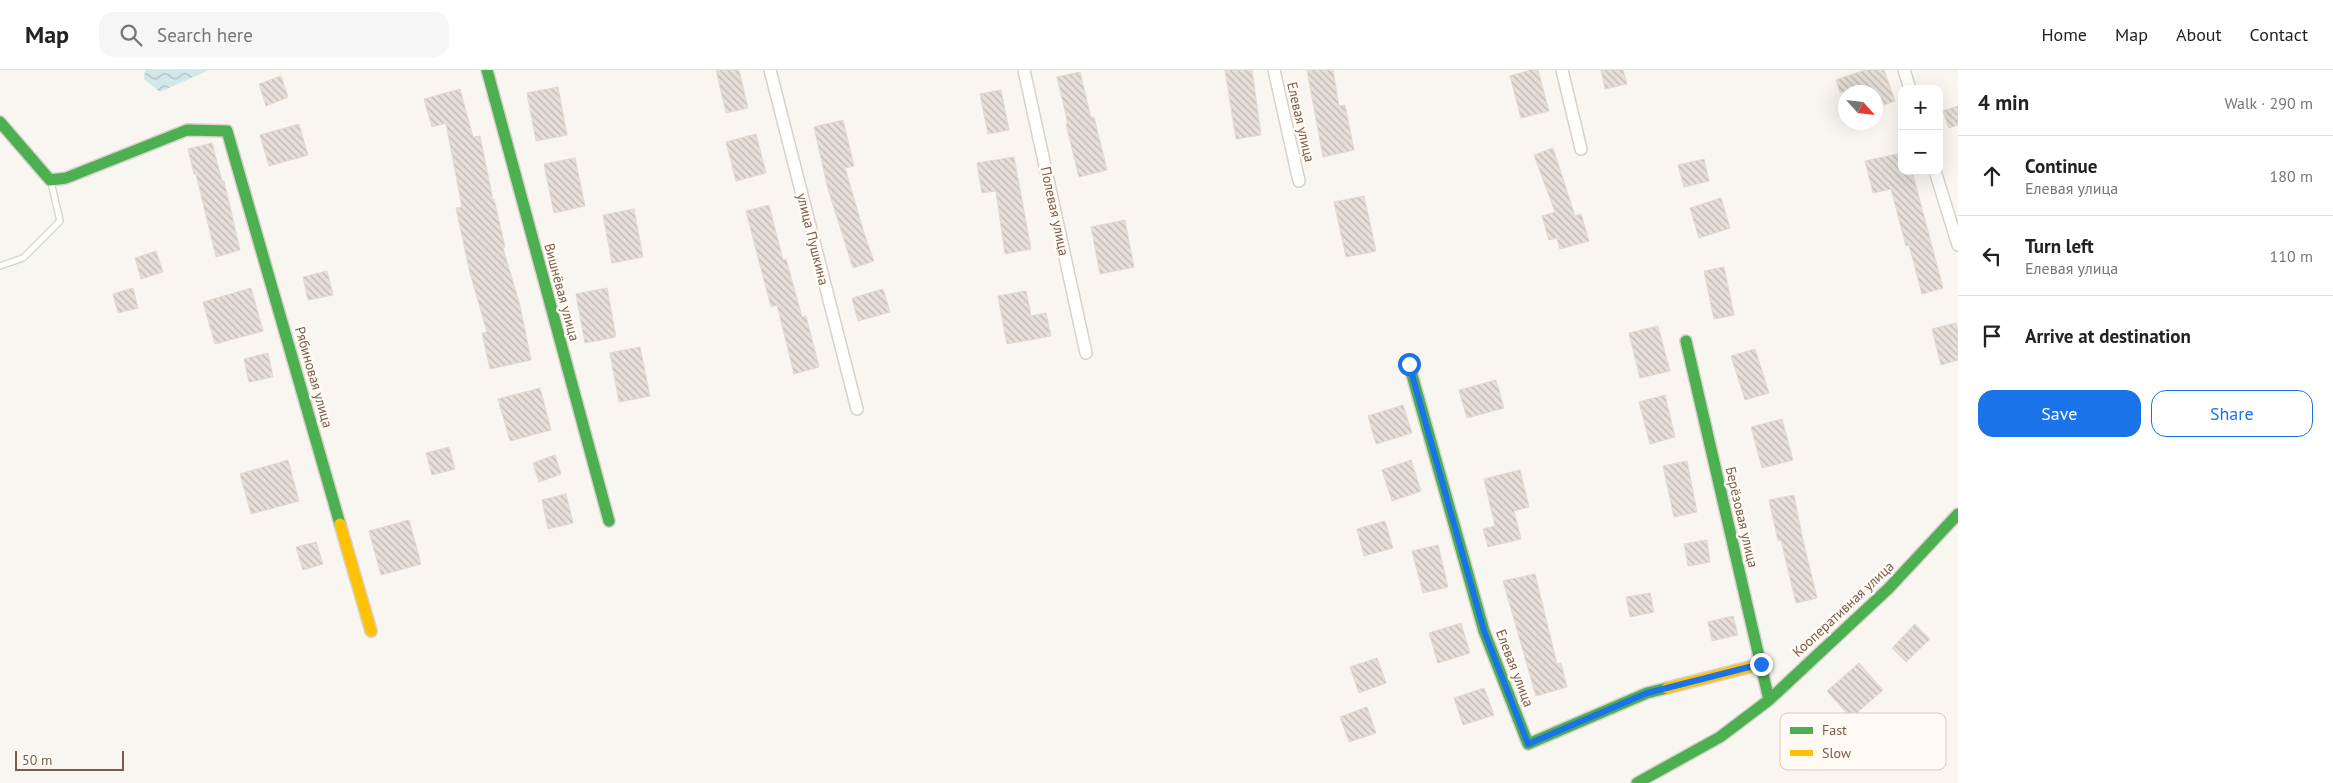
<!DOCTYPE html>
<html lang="en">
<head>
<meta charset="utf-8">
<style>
  :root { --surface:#fff; --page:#f6f6f6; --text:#222; --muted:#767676; --line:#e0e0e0; --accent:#1a73e8 }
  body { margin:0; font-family:"PT Sans",sans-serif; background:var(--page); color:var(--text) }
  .controls { position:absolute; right:15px; top:15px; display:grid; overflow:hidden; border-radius:10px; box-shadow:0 5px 20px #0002 }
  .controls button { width:45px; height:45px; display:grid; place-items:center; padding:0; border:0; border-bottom:1px solid var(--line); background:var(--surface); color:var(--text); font:25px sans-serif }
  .compass { position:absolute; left:1838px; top:15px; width:45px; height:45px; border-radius:50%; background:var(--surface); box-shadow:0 5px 20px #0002; rotate:117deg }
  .scale { position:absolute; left:15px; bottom:12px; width:109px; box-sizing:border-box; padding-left:5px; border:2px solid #7a5c4d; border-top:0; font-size:14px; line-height:18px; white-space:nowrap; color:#7a5c4d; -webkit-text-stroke:4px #fffaf3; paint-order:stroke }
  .stop { position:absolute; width:15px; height:15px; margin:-11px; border:4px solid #1a73e8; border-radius:50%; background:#fff }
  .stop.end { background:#1a73e8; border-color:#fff; box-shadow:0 1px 5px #0008 }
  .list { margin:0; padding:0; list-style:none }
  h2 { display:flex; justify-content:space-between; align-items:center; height:65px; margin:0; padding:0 20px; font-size:21px }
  h2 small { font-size:16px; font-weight:400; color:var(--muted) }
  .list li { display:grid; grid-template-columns:32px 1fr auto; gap:15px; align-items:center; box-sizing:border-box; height:80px; padding:0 20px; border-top:1px solid var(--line) }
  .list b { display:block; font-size:19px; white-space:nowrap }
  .list p { margin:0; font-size:16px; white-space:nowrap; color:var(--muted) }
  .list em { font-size:16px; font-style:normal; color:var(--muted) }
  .actions { display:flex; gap:10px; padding:15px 20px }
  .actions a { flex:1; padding:11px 0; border:1px solid var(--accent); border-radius:15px; text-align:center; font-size:18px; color:var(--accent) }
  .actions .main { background:var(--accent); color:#fff }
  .icon { flex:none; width:28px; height:28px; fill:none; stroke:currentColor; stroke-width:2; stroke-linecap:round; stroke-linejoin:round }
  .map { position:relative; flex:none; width:1958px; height:713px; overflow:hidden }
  header { display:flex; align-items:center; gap:30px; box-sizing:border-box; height:70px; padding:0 25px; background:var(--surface); border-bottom:1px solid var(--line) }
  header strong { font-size:24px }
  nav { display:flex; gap:28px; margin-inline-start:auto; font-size:18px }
  .search { width:350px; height:45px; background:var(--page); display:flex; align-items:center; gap:12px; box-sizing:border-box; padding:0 18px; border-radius:15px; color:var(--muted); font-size:19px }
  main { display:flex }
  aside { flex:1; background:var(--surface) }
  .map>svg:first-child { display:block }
  .water { fill:url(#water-waves) }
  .building { fill:url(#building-back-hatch); stroke:#e2d8d2 }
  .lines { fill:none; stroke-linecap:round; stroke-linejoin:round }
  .lane-casing { stroke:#d7d1cb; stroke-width:8 }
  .street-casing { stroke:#d7d1cb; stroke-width:14 }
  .fast-casing { stroke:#d9d2cb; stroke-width:14 }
  .slow-casing { stroke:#d9d2cb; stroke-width:14 }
  .lane { stroke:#fefefd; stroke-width:5.5 }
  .street { stroke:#fefefd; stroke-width:11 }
  .fast { stroke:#4caf50; stroke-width:11 }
  .slow { stroke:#ffc107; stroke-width:11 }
  .route { stroke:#1a73e8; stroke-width:6 }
  .labels { text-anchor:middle; stroke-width:5; stroke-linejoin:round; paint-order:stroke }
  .street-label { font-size:14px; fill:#7a5c4d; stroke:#fffaf3 }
  .key { fill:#fffaf3; stroke:#d7cbc1; stroke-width:1 }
  .key-label { font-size:14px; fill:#7a5c4d }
</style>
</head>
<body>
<header>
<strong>Map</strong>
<div class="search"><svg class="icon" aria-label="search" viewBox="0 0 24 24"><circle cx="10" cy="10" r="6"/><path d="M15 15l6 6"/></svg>Search here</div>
<nav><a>Home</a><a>Map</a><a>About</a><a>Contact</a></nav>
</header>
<main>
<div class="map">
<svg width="1958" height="713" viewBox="0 0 1958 713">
  <defs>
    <pattern id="water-waves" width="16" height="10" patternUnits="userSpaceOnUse" patternTransform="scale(1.25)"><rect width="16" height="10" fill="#d0e8ea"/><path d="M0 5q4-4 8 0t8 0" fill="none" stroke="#aebfc0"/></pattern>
    <pattern id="building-back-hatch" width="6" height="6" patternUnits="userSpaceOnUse" patternTransform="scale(1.25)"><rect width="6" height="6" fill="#e6ded7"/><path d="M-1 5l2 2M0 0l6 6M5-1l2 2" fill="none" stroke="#bfb7b1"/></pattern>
  </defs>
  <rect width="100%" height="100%" fill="#f9f5f0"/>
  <!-- water -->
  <path class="water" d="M145,0h64l-49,22 -16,-13z"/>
  <!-- building -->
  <path class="building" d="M716,0h23l9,38 -22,5z
    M1225,0h27l9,65 -25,4z
    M1307,0h26l6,36 6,-1 9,45 -31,7z
    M1531,0h7l11,41 -28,7 -11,-42z
    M1601,0h22l4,14 -22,5z
    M1865,0h19l11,31 -19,7v-16h-36l-4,-12z
    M1080,2l11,46 3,-1 13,53 -28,7 -13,-53h2l-11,-47z
    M281,6l7,21 -22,9 -7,-22z
    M558,17l9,48 -31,6 -9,-48z
    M460,19l13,48 7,-1 13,64 1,-1 11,48 -2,1 17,58 11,54 -41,9 -8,-36 5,-1 -17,-59 -14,-65 6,-1 -16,-84 -14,4 -8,-28z
    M1001,20l8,40 -21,4 -8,-40z
    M1958,36v19l-9,3 -6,-17z
    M843,50l11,46 -9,2 20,68 9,25 -21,7 -25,-79 -14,-62z
    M299,54l9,31 -39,11 -9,-31z
    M756,64l10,39 -30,8 -10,-39z
    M212,73l10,38h2l16,69 -24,7 -20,-83h-2l-6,-25z
    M1553,78l22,68 6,-2 8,27 -29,8 -3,-11 -8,2 -7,-24 13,-4 -21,-57z
    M1902,83v18h10l31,117 -21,6 -13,-49 -3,1 -15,-57 -18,4 -8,-32z
    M1014,87l17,92 -26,5 -9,-63 -14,2 -5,-30z
    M575,88l10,48 -31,7 -10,-49z
    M1704,89l5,22 -25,6 -6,-22z
    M1364,126l12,55 -30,6 -12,-55z
    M1721,128l9,30 -31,10 -9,-30z
    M769,135l14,55 3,-1 16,58 4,-1 13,51 -25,7 -17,-69 -6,2 -25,-96z
    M634,139l9,48 -31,6 -9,-48z
    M1125,150l9,47 -34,7 -9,-47z
    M156,181l7,21 -22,7 -6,-21z
    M1724,197l10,48 -20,4 -10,-48z
    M327,201l6,24 -25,5 -5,-23z
    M133,218l5,20 -20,5 -5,-19z
    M251,218l12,43 -48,13 -12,-42z
    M607,218l9,49 -31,6 -9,-49z
    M883,219l7,23 -32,9 -6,-23z
    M1026,221l5,25 15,-3 5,23 -44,8 -9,-48z
    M1956,253l2,8v29l-17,5 -9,-36z
    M1658,256l12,45 -30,7 -11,-45z
    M640,277l10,49 -31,6 -9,-49z
    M1755,279l14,44 -24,7 -14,-44z
    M268,283l5,24 -24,5 -5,-23z
    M1496,310l8,28 -37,10 -8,-28z
    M540,318l11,42 -41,11 -12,-42z
    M1665,325l10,42 -25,7 -11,-42z
    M1403,335l9,28 -36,11 -8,-28z
    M1782,349l11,41 -31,8 -11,-41z
    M449,377l6,22 -23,6 -6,-22z
    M555,385l6,19 -22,8 -6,-19z
    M288,390l11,41 -48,13 -11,-40z
    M1411,390l10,31 -29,10 -10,-31z
    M1687,391l10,51 -23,5 -11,-51z
    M1520,400l9,37 -15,4 7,28 -33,8 -5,-18 12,-3 -11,-47z
    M566,424l7,29 -25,6 -6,-29z
    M1794,425l8,41 15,62 -21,5 -15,-63 -3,1 -9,-41z
    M409,450l12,44 -40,11 -12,-44z
    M1385,451l8,27 -29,8 -7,-27z
    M1707,470l3,22 -22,4 -4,-22z
    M316,472l7,22 -20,6 -7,-23z
    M1438,475l10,42 -25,6 -11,-42z
    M1535,504l22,90 4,-1 6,24 -31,9 -33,-115z
    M1650,523l4,19 -24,5 -4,-20z
    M1733,546l5,19 -26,6 -4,-19z
    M1461,553l9,30 -32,10 -9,-30z
    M1915,554l15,15 -24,23 -14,-14z
    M1377,588l9,25 -27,10 -9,-26z
    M1859,593l24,27 -32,28 -24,-27z
    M1484,618l10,27 -31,10 -9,-27z
    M1367,637l9,26 -27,9 -9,-25z"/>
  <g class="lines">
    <!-- lane casing -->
    <g class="lane-casing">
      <path id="lane" d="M0,196l23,-8 37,-37 -9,-39"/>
    </g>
    <!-- street casing -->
    <g class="street-casing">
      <path id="street" d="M770,0l87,339
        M1024,0l62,283
        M1274,0l25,111
        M1562,0l19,79
        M1904,0l6,19
        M1935,101l23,74"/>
    </g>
    <!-- fast casing -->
    <g class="fast-casing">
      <path id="fast" d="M487,0l122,451
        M0,52l50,58 16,-2 121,-48 40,1 113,393
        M1686,271l83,359
        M1409,294l75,267 44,113 119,-51 20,-5
        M1637,713l83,-46 49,-37 119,-111 70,-75"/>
    </g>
    <!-- slow casing -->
    <g class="slow-casing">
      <path id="slow" d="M340,454l31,107
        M1667,618l94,-24"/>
    </g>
    <!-- lane -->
    <use href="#lane" class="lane"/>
    <!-- street -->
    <use href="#street" class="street"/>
    <!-- fast -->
    <use href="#fast" class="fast"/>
    <!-- slow -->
    <use href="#slow" class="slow"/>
  </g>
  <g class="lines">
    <!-- route -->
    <path class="route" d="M1409,294l75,267 44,113 119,-51 114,-29"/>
  </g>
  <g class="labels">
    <!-- street labels -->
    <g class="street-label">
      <text transform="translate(1301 52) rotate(77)" y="5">Елевая улица</text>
      <text transform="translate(1055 141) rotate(78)" y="5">Полевая улица</text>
      <text transform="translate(813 169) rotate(76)" y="5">улица Пушкина</text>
      <text transform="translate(562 222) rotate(75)" y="5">Вишнёвая улица</text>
      <text transform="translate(314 307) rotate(74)" y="5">Рябиновая улица</text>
      <text transform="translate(1742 447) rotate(77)" y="5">Берёзовая улица</text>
      <text transform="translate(1843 539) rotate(-43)" y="5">Кооперативная улица</text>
      <text transform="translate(1515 598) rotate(69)" y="5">Елевая улица</text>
    </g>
  </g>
  <!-- legend -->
  <rect x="1780" y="643" width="166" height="57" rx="8" class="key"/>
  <rect x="1790" y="657" width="23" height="7" fill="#4caf50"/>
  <rect x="1790" y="680" width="23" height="6" fill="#ffc107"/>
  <g class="key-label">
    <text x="1822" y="665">Fast</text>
    <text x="1822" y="688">Slow</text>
  </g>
</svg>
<div class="controls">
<button>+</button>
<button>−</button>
</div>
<svg class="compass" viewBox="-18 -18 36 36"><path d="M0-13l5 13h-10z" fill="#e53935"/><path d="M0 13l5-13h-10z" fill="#767676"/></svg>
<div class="scale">50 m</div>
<div class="stop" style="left:1409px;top:294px"></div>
<div class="stop end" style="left:1761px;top:594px"></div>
</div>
<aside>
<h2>4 min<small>Walk · 290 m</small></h2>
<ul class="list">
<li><svg class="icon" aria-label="ahead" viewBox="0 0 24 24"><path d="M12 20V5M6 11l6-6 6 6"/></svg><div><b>Continue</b><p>Елевая улица</p></div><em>180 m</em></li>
<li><svg class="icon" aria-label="left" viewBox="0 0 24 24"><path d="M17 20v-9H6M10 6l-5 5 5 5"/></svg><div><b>Turn left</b><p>Елевая улица</p></div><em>110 m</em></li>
<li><svg class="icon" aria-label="arrive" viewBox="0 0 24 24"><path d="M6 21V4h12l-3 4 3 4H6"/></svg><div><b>Arrive at destination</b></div></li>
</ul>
<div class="actions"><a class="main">Save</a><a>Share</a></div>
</aside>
</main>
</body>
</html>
